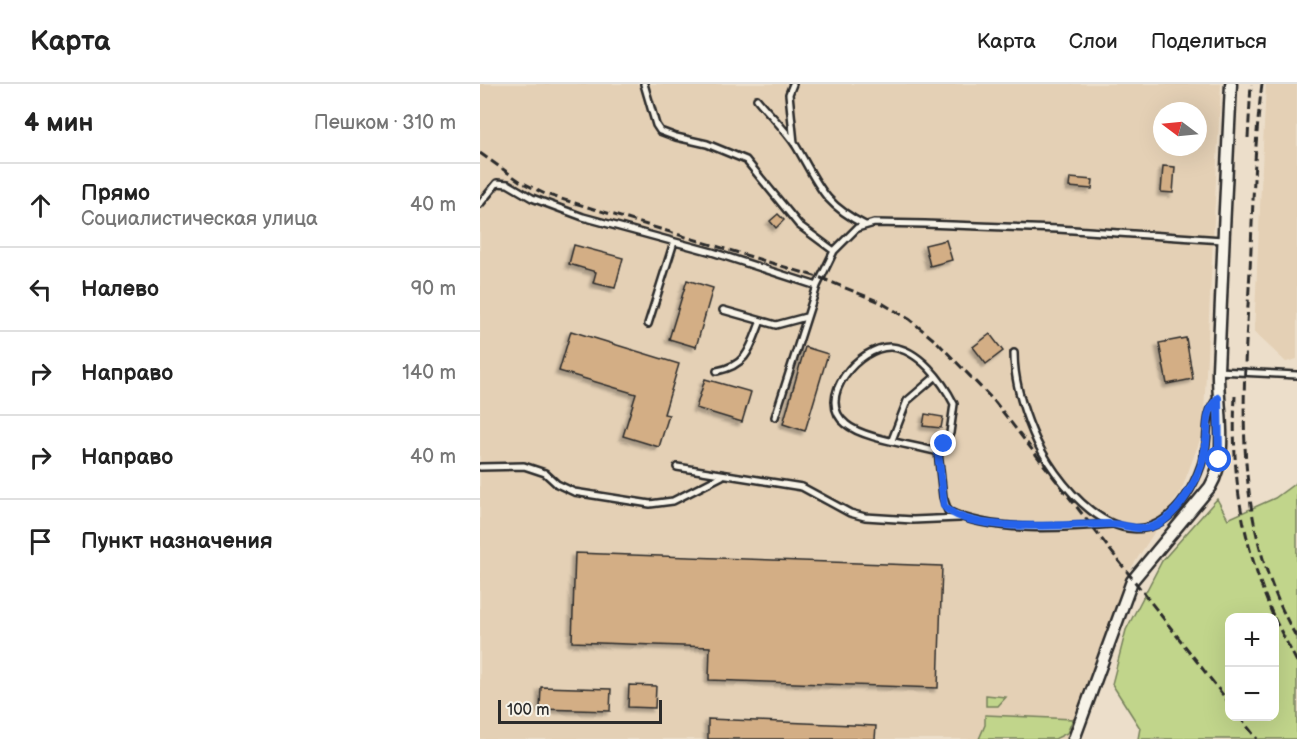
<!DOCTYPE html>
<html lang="ru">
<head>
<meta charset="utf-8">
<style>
  :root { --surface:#fff; --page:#f2f2f2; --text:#222; --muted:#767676; --line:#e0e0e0 }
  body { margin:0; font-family:"Balsamiq Sans",sans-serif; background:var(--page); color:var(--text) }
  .controls { position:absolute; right:18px; bottom:18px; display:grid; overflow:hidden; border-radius:12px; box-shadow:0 6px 24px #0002 }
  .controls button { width:54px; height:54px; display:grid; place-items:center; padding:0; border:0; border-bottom:2px solid var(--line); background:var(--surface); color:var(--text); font:30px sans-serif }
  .compass { position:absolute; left:673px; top:18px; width:54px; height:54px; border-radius:50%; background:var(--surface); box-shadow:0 6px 24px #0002; rotate:286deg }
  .scale { position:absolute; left:18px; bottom:15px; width:164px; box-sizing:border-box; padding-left:6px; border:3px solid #2b2b2b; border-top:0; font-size:16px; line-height:21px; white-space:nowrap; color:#2b2b2b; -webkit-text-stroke:4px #f7f3e8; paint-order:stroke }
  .stop { position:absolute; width:18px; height:18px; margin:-14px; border:4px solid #2563eb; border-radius:50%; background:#fff }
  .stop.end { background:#2563eb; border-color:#fff; box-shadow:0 2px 6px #0008 }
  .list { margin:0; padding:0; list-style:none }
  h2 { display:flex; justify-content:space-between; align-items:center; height:78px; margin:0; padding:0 24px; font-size:26px }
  h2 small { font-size:20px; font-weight:400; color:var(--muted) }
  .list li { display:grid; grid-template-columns:39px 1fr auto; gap:18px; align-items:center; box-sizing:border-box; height:84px; padding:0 24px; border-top:2px solid var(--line) }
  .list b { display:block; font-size:22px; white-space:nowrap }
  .list p { margin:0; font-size:20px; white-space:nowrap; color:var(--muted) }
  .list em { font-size:20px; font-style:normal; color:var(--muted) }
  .icon { flex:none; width:33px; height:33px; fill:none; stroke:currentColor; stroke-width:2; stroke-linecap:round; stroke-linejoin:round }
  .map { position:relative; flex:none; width:817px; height:655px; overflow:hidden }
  header { display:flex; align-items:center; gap:36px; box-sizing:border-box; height:84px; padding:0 30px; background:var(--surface); border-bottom:2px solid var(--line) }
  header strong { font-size:28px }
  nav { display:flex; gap:33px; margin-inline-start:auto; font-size:21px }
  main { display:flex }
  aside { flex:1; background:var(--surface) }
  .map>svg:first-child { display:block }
  .built { fill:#e4d0b5; fill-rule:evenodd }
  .green { fill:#c1d58b; stroke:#76805b; stroke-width:1.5; fill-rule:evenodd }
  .building { fill:#d3ae85; stroke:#2b2b2b; stroke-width:1.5; filter:url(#shadow) }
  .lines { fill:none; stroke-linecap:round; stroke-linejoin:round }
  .lane-casing { stroke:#2b2b2b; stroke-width:10 }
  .street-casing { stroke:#2b2b2b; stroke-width:15 }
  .lane { stroke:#f7f3e8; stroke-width:5 }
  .street { stroke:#f7f3e8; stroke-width:10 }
  .rail { stroke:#2b2b2b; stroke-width:3; stroke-dasharray:9 4.5; stroke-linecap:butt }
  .route { stroke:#2563eb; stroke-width:8 }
</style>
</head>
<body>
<header>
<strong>Карта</strong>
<nav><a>Карта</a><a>Слои</a><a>Поделиться</a></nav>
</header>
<main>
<aside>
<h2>4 мин<small>Пешком · 310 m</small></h2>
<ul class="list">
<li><svg class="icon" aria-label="ahead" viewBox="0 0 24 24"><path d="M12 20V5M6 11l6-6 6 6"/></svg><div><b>Прямо</b><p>Социалистическая улица</p></div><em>40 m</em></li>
<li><svg class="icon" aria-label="left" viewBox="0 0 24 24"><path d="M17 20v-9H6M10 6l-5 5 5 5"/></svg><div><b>Налево</b></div><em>90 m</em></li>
<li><svg class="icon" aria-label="right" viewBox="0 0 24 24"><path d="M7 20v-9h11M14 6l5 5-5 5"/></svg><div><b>Направо</b></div><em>140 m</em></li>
<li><svg class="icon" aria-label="right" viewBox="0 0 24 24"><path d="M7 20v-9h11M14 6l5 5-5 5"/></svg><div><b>Направо</b></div><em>40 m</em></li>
<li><svg class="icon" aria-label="arrive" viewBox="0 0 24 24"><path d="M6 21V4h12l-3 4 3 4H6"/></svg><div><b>Пункт назначения</b></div></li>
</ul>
</aside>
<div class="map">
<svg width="817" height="655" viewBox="0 0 817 655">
  <defs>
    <filter id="shadow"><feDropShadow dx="-3.5" dy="3.5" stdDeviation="1.5" flood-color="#0004"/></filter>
  </defs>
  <rect width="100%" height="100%" fill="#ecdeca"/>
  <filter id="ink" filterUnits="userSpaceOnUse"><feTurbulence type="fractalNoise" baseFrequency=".0167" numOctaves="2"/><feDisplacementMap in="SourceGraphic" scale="12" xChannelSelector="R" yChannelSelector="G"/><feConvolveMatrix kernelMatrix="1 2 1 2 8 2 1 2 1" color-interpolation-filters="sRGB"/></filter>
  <g filter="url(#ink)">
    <!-- built -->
    <path class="built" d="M0,0h741l-18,348 -22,59 -53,82 -60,166h-588zM682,27h36v36h-36z
      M786,0h31v275l-11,3 -32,-30z"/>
    <!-- green -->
    <path class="green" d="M817,398v257h-159l2,-11 -28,-44 14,-54 36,-69 55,-62 11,20 47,-21zM750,534h44v98h-44z
      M506,611l20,2 -8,9h-12z
      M505,631h1l87,4 -6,14 -12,6h-76l6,-14z"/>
    <!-- building -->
    <path class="building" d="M683,82l12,1 -2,26 -12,-1z
      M590,94l23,2 -1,9 -23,-2z
      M298,130l6,6 -8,8 -6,-7z
      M466,156l6,20 -22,6 -5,-21z
      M94,161l49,13 -8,30 -22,-5 3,-11 -27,-8z
      M207,196l26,8 -17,59 -27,-8z
      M91,247l108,33 -15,50 5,1 -10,32 -36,-11 13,-42 -77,-23z
      M510,250l13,17 -17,13 -13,-17z
      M706,254l7,41 -26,5 -8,-41z
      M325,263l23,7 -23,77 -22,-7z
      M225,295l46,13 -9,30 -46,-14z
      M445,330l18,3 -2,11 -18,-2z
      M95,469l367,13 -4,122 -229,-8 1,-33 -138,-5z
      M149,601l27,1 -1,22 -27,-1z
      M61,603l70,2 -1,22 -70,-2z
      M228,635l168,7 -1,13h-167z"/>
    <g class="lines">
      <!-- lane casing -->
      <g class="lane-casing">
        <path id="lane" d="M164,0l12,41 4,6 16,6 31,7 39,16 53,65 35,26
          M313,0l-4,10 5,49
          M277,15c12,15 28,30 39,47 23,39 26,57 69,79
          M0,120l17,-21 11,1 24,14 51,19 129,35 105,34
          M243,226l53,15 30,-8
          M168,240l26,-82
          M534,269c0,28 8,54 19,80 19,47 88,134 142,77 15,-16 26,-39 30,-60 4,-19 -1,-37 13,-52
          M237,287c30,-6 33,-22 43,-48
          M738,287l79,4
          M295,333l42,-131 17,-35 23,-23 17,-5 51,1 133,5 165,11
          M412,356l15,-39 28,-24
          M458,368l12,-19 4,-29c-11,-22 -35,-55 -63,-57 -32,-1 -77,52 -45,77 17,15 69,21 92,28l5,45 5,14c44,22 117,17 164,13
          M0,383l44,-1 21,7 12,11 17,8 76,12 23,-3 49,-25
          M197,383l125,20 48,26 15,4 48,3 46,-2"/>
      </g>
      <!-- street casing -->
      <g class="street-casing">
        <path id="street" d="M594,655l58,-158 78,-94c20,-34 7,-79 8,-117 4,-95 8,-191 13,-286"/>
      </g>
      <!-- lane -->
      <use href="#lane" class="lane"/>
      <!-- street -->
      <use href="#street" class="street"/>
      <!-- rail -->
      <path class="rail" d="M782,0c-8,62 -9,124 -12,186 -7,130 -20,251 47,368
        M768,54l3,-54
        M0,69l41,29 24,12 276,84 59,24 29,17 29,24 57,59 235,302
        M755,312c-4,80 7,147 39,222
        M794,534l23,44
        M759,632l18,23"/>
    </g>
  </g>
  <g class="lines" filter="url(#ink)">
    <!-- route -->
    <path class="route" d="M464,360l-6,8 6,54c26,30 130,17 167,18 13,0 26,7 40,3 10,-3 20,-12 26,-19 14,-17 24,-37 28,-58 4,-19 -2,-37 13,-52l1,62"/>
  </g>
</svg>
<div class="controls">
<button>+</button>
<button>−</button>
</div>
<svg class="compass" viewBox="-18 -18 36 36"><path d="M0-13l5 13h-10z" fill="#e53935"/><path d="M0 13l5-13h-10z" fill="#767676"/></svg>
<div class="scale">100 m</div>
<div class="stop" style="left:739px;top:376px"></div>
<div class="stop end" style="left:464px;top:360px"></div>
</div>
</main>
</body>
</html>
